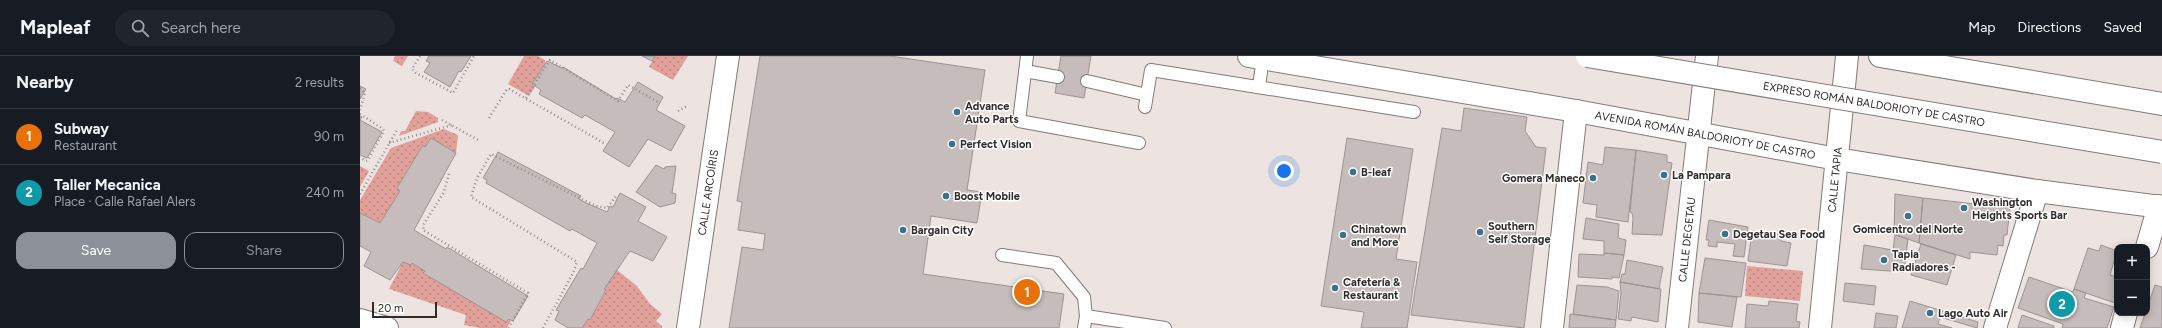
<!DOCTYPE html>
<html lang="en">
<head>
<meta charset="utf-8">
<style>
  :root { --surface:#171b24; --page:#20242c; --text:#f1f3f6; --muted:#9ea1a6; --line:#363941; --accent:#8c9099 }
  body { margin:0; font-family:Figtree,sans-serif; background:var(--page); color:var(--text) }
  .controls { position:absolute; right:12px; bottom:12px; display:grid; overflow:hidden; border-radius:8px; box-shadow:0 2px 10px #0003 }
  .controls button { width:36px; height:36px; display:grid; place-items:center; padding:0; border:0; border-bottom:1px solid var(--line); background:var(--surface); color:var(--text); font:20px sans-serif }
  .scale { position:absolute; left:12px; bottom:10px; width:65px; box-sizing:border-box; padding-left:4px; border:2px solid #302c2c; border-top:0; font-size:11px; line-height:14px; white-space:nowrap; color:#302c2c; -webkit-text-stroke:3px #fff; paint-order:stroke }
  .you { position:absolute; left:924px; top:115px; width:14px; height:14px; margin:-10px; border:3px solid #fff; border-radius:50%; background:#1a73e8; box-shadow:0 0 0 6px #1a73e833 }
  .badge { display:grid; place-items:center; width:26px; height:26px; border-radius:50%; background:var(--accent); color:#fff; font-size:13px; font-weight:700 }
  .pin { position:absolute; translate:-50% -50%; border:2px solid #fff; box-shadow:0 1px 4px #0006 }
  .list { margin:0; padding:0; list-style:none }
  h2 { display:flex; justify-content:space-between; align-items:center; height:52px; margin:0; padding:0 16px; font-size:17px }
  h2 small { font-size:13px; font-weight:400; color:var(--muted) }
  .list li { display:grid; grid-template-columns:26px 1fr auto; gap:12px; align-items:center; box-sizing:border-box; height:56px; padding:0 16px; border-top:1px solid var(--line) }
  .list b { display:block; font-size:15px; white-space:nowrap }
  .list p { margin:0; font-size:13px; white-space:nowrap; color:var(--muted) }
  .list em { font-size:13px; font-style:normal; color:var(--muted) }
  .actions { display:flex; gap:8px; padding:12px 16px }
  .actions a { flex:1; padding:9px 0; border:1px solid var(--accent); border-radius:12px; text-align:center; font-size:14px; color:var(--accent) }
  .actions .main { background:var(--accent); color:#fff }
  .icon { flex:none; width:22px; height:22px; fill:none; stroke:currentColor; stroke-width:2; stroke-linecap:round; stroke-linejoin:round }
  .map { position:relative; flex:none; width:1802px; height:272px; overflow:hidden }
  header { display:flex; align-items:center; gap:24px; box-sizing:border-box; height:56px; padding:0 20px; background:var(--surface); border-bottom:1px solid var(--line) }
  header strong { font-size:19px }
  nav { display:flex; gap:22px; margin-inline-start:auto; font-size:14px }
  .search { width:280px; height:36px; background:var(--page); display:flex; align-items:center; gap:10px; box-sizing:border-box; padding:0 14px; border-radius:22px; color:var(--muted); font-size:15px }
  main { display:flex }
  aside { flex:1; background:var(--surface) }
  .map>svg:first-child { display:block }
  .grass { fill:url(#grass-dots) }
  .building { fill:#c5bcbb; stroke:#9c9392 }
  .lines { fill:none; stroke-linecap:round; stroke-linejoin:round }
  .lane-casing { stroke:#837a79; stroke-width:14 }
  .street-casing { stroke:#837a79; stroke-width:24 }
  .highway-casing { stroke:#837a79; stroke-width:24 }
  .path { stroke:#928c8b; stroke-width:2.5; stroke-dasharray:1 3; stroke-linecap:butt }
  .lane { stroke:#fff; stroke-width:12 }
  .street { stroke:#fff; stroke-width:22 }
  .highway { stroke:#fff; stroke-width:22 }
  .highway-bridge-casing { stroke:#837a79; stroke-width:24; stroke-linecap:butt }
  .highway-bridge { stroke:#fff; stroke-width:22 }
  .poi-dot { fill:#3a718c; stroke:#fff; stroke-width:1.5 }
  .labels { text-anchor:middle; stroke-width:3; stroke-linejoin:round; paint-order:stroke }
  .street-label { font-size:11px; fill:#302c2c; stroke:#fff }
  .poi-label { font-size:11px; font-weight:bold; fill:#302c2c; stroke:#fff; text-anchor:start }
</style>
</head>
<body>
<header>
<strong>Mapleaf</strong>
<div class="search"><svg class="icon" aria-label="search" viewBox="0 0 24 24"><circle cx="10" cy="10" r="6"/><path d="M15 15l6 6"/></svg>Search here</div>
<nav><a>Map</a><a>Directions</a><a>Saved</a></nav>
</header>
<main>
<aside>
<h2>Nearby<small>2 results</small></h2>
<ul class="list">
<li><span class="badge" style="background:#e8710a">1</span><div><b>Subway</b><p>Restaurant</p></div><em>90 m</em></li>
<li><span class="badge" style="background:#0f9aa8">2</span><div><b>Taller Mecanica</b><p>Place · Calle Rafael Alers</p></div><em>240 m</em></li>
</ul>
<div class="actions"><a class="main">Save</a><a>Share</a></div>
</aside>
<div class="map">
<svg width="1802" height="272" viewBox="0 0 1802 272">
  <defs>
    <pattern id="grass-dots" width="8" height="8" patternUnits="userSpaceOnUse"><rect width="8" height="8" fill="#e1a099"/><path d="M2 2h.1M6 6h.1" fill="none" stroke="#b7837d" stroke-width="1.8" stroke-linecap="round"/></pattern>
  </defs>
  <rect width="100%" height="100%" fill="#ede4e2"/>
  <!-- grass -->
  <path class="grass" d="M35,0h13l-6,10 -9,-5z
    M164,0h14l7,4v4l-13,20 3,3 -6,9 -21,-12z
    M295,0h33l-15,24 -24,-13z
    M56,55l12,1 10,6v4l-39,14 2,-5h4z
    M84,73l14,6 -2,18 -25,-13 -6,7 -2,-2 -26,43 3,3 -20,32 -20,-10v-13l31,-52z
    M0,110l9,5 -9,16z
    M43,206l9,1 13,8 -2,2 86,46 2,2 -4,7h-27l-16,-3 2,-10 -77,-26z
    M1387,210l56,5 -3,30 -55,-5z
    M257,214l20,16 13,18 12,10 -6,7 6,5v2h-80l6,-9 2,1 16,-29 -2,-2z"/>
  <!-- building -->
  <path class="building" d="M69,0h42l-10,16 -2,-1 -9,16 -26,-15 6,-9 -4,-2z
    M282,0h13l-3,5z
    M400,0h130l95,14 -18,120 15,2 -5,31 -46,-7 -8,58 141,20 -5,34h-330l13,-81 21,3 2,-16 -27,-4 4,-28 -5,-1z
    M701,0h30l-7,42 -29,-5z
    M187,5l15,7 1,-1 53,32 1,-1 8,4 13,-20 25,15 -7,13 29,16 -14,25 -23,-12 -19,28 -26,-16 12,-19 -30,-17 -3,3 -43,-24 2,-4 -9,-6z
    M0,30l6,3 -6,10z
    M1104,52l63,9 -2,14 11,16 10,1 -22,180 -113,-13 31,-187 19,3z
    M0,60l2,1 -2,3 22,12 -15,26 -7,-3z
    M71,82l25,15 -42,77 32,19 1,-2 81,49 -15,25 -4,-2 -3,3 -83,-49 2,-2 -13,-8 -1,2 -8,-3 -13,18 -26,-14 7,-14 -11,-6v-33l20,10 20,-32 -3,-3 26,-43 2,2z
    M987,82l66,11 -17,110 21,3 -10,66h-46l3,-16 -43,-6z
    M1245,91l31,3 -8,72 -32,-5 1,-12 -14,-2 5,-41 15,3z
    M1276,94l31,5v7l5,1 -10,72 -30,-1 1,-16 -1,-5 -2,-1z
    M138,96l83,44 -2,3 7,4 21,9 3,-6 3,1 7,-14 26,14 -8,14 29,16 -14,24 -23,-10 -26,38 2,1 -16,30 -2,-1 -6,9h-14l-13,-8 4,-9 -3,-1 25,-42 2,1 14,-26 -25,-14 -2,2 -84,-48 1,-3 -4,-2z
    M296,109l8,4 1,-2 11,-1 -4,27 4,1 -1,9 -15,4 -24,-15z
    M1535,138l28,4 -4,45 -25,-9z
    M1563,142l87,10 -3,27h-3l-1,11 -5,-1 -1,10 -27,-3v7l-51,-16z
    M1226,162l33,6 -1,14 8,2 -2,15 -20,-2v-12l-21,-2z
    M1349,164l39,7 -4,30 -11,-1 2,-12 -18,-2v5l-9,-1 1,-6h-3z
    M1392,175l30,4 -1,6 10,2 -4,23 -39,-5z
    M1535,179l13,4 -4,33 -43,-3 3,-24 29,5z
    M1561,188l35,11 -9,30 -36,-10z
    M1741,189l16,6 -7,24 7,2v20l-2,6 -41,-14 14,-41 11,3z
    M1244,197l20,2 -5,23 -7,-1v2l-34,-2 1,-23 25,1z
    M1345,202l41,5 -5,34 -42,-4z
    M1267,204l36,7 -4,22 -39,-7 2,-8h3z
    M1669,221l44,15 1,-3 12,4 -2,5 30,9 -7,21h-45l1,-4 -45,-16z
    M1260,226l41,7 -3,33 -26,-5 -1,4 -13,-2 3,-26z
    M1485,227l31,3 -2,19 -31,-4z
    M1217,229l30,2 12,4 -3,29 -43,-6z
    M1795,229l7,2v41h-22z
    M1339,237l38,4 -5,30 -34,-5z
    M1409,245l29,3 -2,17 4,1 -1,6h-54l2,-24 21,2z
    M1550,245l68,21 -1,6 -37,-11 -2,7 14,4h-50z
    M1516,257l22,3 -2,12h-22z
    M1210,258l46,6 -1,8h-46z
    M1662,259l32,11v2h-36z"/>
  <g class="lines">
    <!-- lane casing -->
    <g class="lane-casing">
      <path id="lane" d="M667,0l-8,65 120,22
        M665,15l33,6
        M727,25l60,14
        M899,30l4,-28
        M785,51l6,-37 263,42
        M642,199l54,8 28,34 2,19
        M724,272l2,-12 79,12"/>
    </g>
    <!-- street casing -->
    <g class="street-casing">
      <g id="street">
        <path id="s1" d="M889,0l327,55 261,48 200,32 125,16"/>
        <path d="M1787,191l12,-41"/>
        <path d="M0,264l27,8"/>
        <path id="s2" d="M328,272l40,-272"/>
        <path d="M1192,272l24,-217"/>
        <path id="s3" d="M1317,272l30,-272"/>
        <path id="s4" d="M1460,272l27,-272"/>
        <path d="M1635,272l42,-137"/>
        <path d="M1762,272l4,-15"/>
      </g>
    </g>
    <!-- highway casing -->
    <g class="highway-casing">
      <path id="highway" d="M1520,0l282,48"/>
    </g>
    <!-- path -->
    <path class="path" d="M60,0l-8,13 4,4 37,20 21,-37
      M0,32l5,5 -5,17
      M166,42l24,-38 68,41 10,-16 32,18
      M318,55l9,-5
      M0,58l23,15 1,2 -16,29 -2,1 -6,-4
      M129,62l18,-29h2l95,54
      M82,64l38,21
      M29,87l63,-18
      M89,118l-5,18 -20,32 -1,6 105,63 -19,35
      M0,138l37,-64
      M183,272l30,-55 4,-11 -106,-65 6,-19 14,-24 105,52 11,2 10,-13"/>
    <!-- lane -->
    <use href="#lane" class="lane"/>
    <!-- street -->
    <use href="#street" class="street"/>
    <!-- highway -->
    <use href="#highway" class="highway"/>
    <!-- highway-bridge casing -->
    <g class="highway-bridge-casing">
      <g id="highway-bridge">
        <path id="s5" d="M1227,0l575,96"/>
      </g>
    </g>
    <!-- highway-bridge -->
    <use href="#highway-bridge" class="highway-bridge"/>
  </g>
  <!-- markers -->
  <g class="poi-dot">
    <circle cx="597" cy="56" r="4"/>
    <circle cx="592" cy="88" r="4"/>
    <circle cx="993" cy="116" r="4"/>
    <circle cx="1304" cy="119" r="4"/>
    <circle cx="1233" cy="122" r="4"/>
    <circle cx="586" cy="140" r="4"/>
    <circle cx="1604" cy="152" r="4"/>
    <circle cx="1548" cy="160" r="4"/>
    <circle cx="543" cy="174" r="4"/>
    <circle cx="1120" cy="176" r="4"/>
    <circle cx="1365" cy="178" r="4"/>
    <circle cx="983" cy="179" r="4"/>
    <circle cx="1524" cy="204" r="4"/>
    <circle cx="975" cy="232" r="4"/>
    <circle cx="1570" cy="257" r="4"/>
  </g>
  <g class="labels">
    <!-- street labels -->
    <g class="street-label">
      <text dy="4" stroke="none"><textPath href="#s5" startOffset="291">EXPRESO ROMÁN BALDORIOTY DE CASTRO</textPath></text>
      <text dy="4" stroke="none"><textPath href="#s1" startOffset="463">AVENIDA ROMÁN BALDORIOTY DE CASTRO</textPath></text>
      <text dy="4" stroke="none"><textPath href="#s4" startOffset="149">CALLE TAPIA</textPath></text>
      <text dy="4" stroke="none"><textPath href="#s2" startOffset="137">CALLE ARCOÍRIS</textPath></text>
      <text dy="4" stroke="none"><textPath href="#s3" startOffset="89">CALLE DEGETAU</textPath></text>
    </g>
    <!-- poi labels -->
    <g class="poi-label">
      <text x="605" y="54">Advance<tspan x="605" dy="13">Auto Parts</tspan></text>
      <text x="600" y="92">Perfect Vision</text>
      <text x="1001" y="120">B-leaf</text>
      <text x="1312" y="123">La Pampara</text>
      <text x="1225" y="126" text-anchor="end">Gomera Maneco</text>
      <text x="594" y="144">Boost Mobile</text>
      <text x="1612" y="150">Washington<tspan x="1612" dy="13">Heights Sports Bar</tspan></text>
      <text x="1128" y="174">Southern<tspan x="1128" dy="13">Self Storage</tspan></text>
      <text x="991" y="177">Chinatown<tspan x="991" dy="13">and More</tspan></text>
      <text x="1548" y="177" text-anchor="middle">Gomicentro del Norte</text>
      <text x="551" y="178">Bargain City</text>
      <text x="1373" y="182">Degetau Sea Food</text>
      <text x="1532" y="202">Tapia<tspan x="1532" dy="13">Radiadores -</tspan></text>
      <text x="983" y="230">Cafetería &amp;<tspan x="983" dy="13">Restaurant</tspan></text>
      <text x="1578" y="261">Lago Auto Air</text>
    </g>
  </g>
</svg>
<div class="controls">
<button>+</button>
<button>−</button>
</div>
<div class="scale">20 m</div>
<div class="you"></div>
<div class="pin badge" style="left:667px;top:236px;background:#e8710a">1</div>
<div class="pin badge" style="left:1702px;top:248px;background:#0f9aa8">2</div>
</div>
</main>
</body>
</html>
